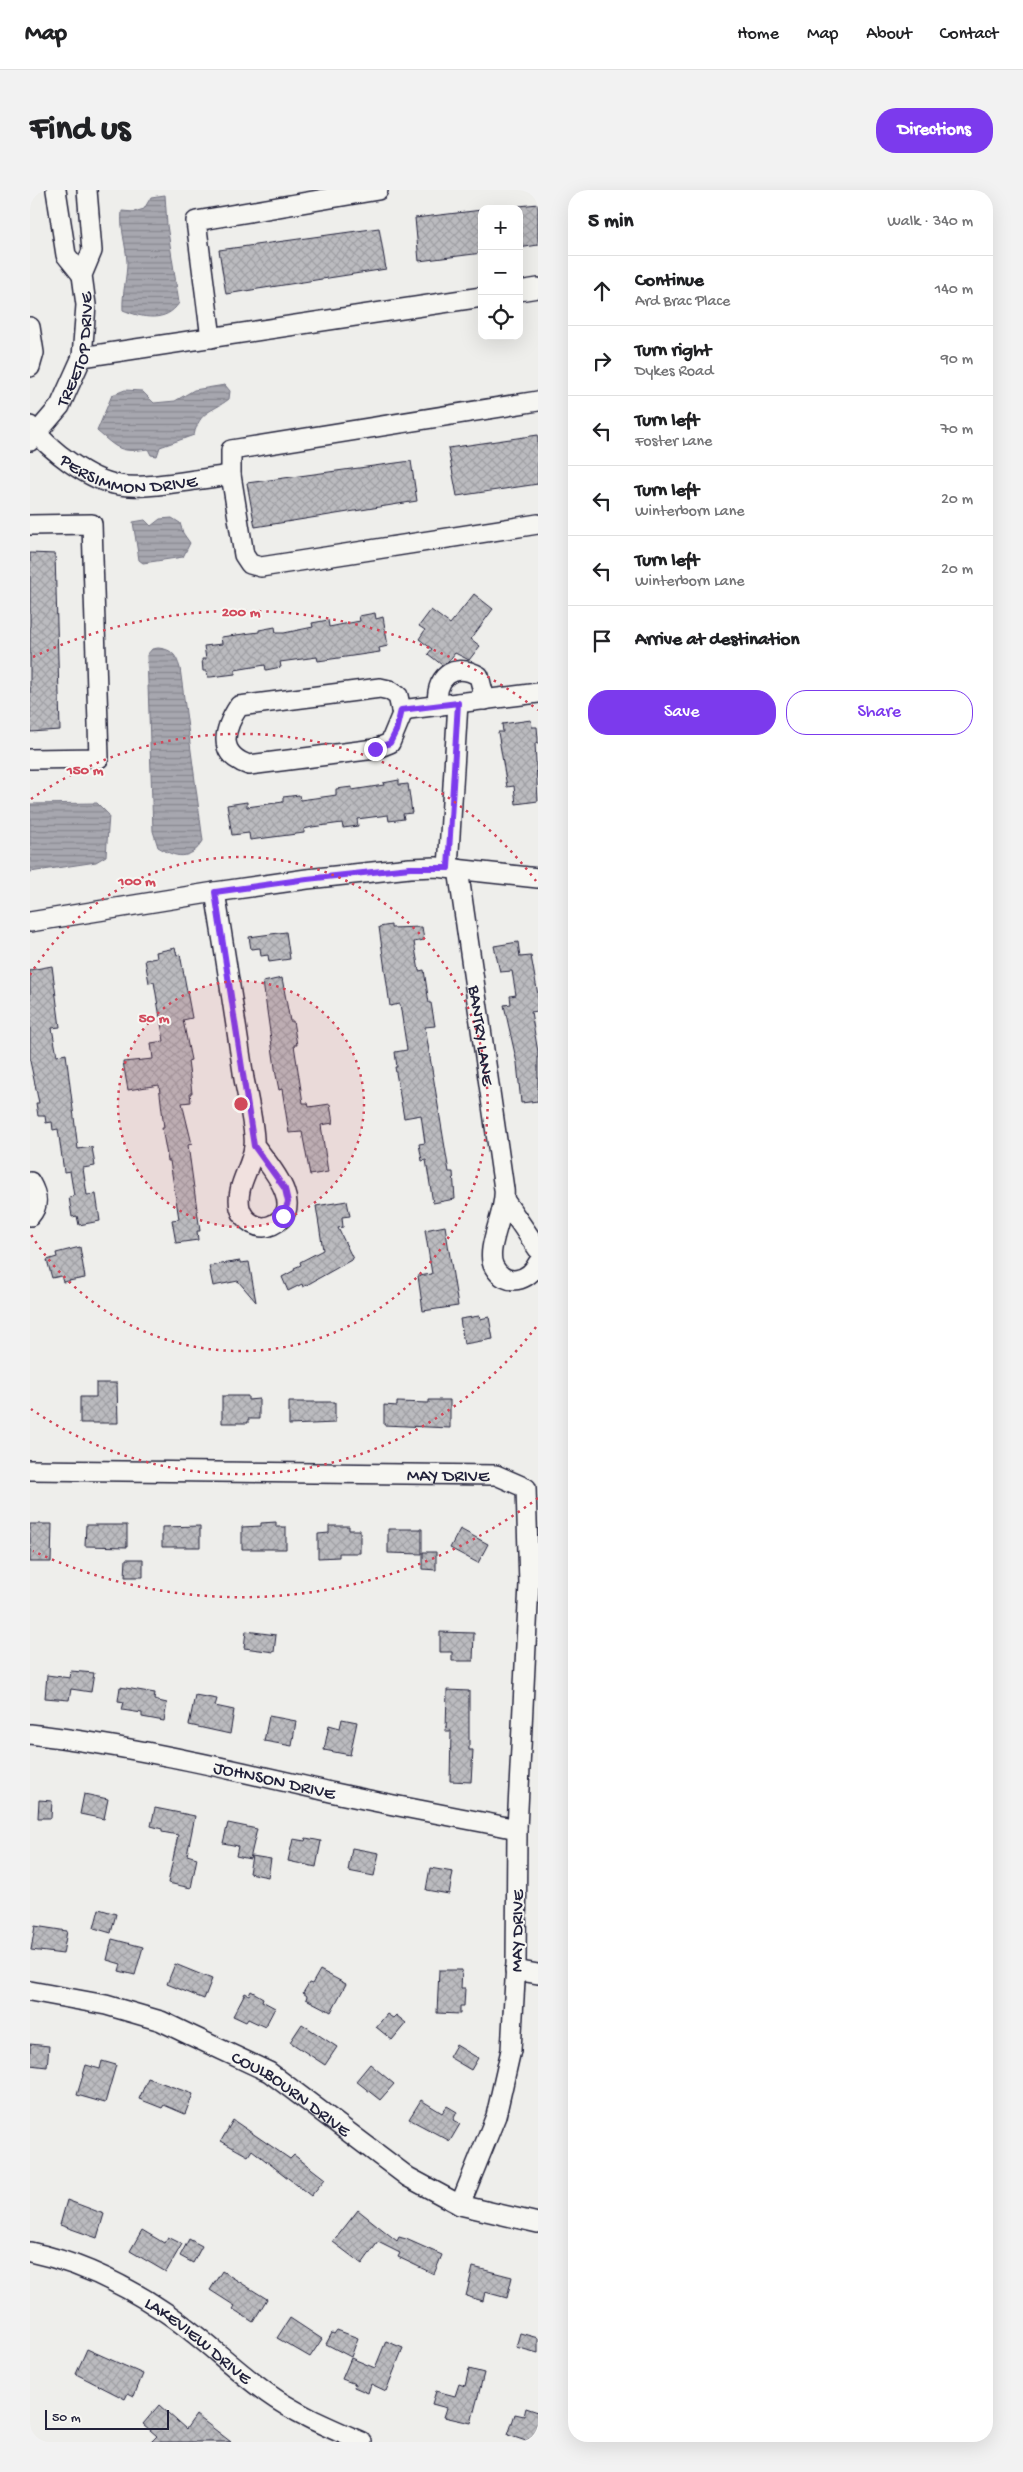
<!DOCTYPE html>
<html lang="en">
<head>
<meta charset="utf-8">
<style>
  :root { --surface:#fff; --page:#f2f2f2; --text:#202124; --muted:#757577; --line:#e0e0e0; --accent:#7c3aed }
  body { margin:0; font-family:"Gochi Hand",sans-serif; background:var(--page); color:var(--text) }
  .controls { position:absolute; right:15px; top:15px; display:grid; overflow:hidden; border-radius:10px; box-shadow:0 5px 20px #0002 }
  .controls button { width:45px; height:45px; display:grid; place-items:center; padding:0; border:0; border-bottom:1px solid var(--line); background:var(--surface); color:var(--text); font:25px sans-serif }
  .scale { position:absolute; left:15px; bottom:12px; width:124px; box-sizing:border-box; padding-left:5px; border:2px solid #22223b; border-top:0; font-size:14px; line-height:18px; white-space:nowrap; color:#22223b; -webkit-text-stroke:4px #f6f6f2; paint-order:stroke }
  .stop { position:absolute; width:15px; height:15px; margin:-11px; border:4px solid #7c3aed; border-radius:50%; background:#fff }
  .stop.end { background:#7c3aed; border-color:#fff; box-shadow:0 1px 5px #0008 }
  .list { margin:0; padding:0; list-style:none }
  h2 { display:flex; justify-content:space-between; align-items:center; height:65px; margin:0; padding:0 20px; font-size:21px }
  h2 small { font-size:16px; font-weight:400; color:var(--muted) }
  .list li { display:grid; grid-template-columns:32px 1fr auto; gap:15px; align-items:center; box-sizing:border-box; height:70px; padding:0 20px; border-top:1px solid var(--line) }
  .list b { display:block; font-size:19px; white-space:nowrap }
  .list p { margin:0; font-size:16px; white-space:nowrap; color:var(--muted) }
  .list em { font-size:16px; font-style:normal; color:var(--muted) }
  .actions { display:flex; gap:10px; padding:15px 20px }
  .actions a { flex:1; padding:11px 0; border:1px solid var(--accent); border-radius:20px; text-align:center; font-size:18px; color:var(--accent) }
  .actions .main { background:var(--accent); color:#fff }
  .icon { flex:none; width:28px; height:28px; fill:none; stroke:currentColor; stroke-width:2; stroke-linecap:round; stroke-linejoin:round }
  .map { position:relative; flex:none; width:508px; height:2252px; overflow:hidden; border-radius:20px }
  header { display:flex; align-items:center; gap:30px; box-sizing:border-box; height:70px; padding:0 25px; background:var(--surface); border-bottom:1px solid var(--line) }
  header strong { font-size:24px }
  nav { display:flex; gap:28px; margin-inline-start:auto; font-size:18px }
  .intro { display:flex; align-items:center; justify-content:space-between; box-sizing:border-box; height:120px; padding:0 30px }
  h1 { margin:0; font-size:35px }
  .button { padding:12px 22px; border-radius:20px; background:var(--accent); color:#fff; font-size:18px; font-weight:700 }
  main { display:flex; gap:30px; padding:0 30px }
  aside { flex:1; background:var(--surface); border-radius:20px; box-shadow:0 5px 20px #0002 }
  .map>svg:first-child { display:block }
  .water { fill:url(#water-rules); stroke:#727281 }
  .building { fill:url(#building-cross-hatch); stroke:#22223b }
  .lines { fill:none; stroke-linecap:round; stroke-linejoin:round }
  .minor-casing { stroke:#22223b; stroke-width:22 }
  .minor { stroke:#f6f6f2; stroke-width:19 }
  .route { stroke:#7c3aed; stroke-width:6 }
  .ring { fill:none; stroke:#d1495b; stroke-width:2.5; stroke-dasharray:2.5 5 }
  .labels { text-anchor:middle; stroke-width:4; stroke-linejoin:round; paint-order:stroke }
  .street-label { font-size:18px; fill:#22223b; stroke:#f6f6f2 }
  .centre { fill:#d1495b; stroke:#f6f6f2; stroke-width:2.5 }
  .ring-label { font-size:15px; text-anchor:middle; font-weight:bold; fill:#d1495b; stroke:#f6f6f2; stroke-width:4; stroke-linejoin:round; paint-order:stroke }
</style>
</head>
<body>
<header>
<strong>Map</strong>
<nav><a>Home</a><a>Map</a><a>About</a><a>Contact</a></nav>
</header>
<div class="intro"><h1>Find us</h1><a class="button">Directions</a></div>
<main>
<div class="map">
<svg width="508" height="2252" viewBox="0 0 508 2252">
  <defs>
    <pattern id="water-rules" width="6" height="5" patternUnits="userSpaceOnUse" patternTransform="scale(1.25)"><rect width="6" height="5" fill="#a7a7af"/><path d="M0 2.5h6" fill="none" stroke="#888890"/></pattern>
    <pattern id="building-cross-hatch" width="8" height="8" patternUnits="userSpaceOnUse" patternTransform="scale(1.25)"><rect width="8" height="8" fill="#bbbbbf"/><path d="M0 0l8 8M0 8l8-8" fill="none" stroke="#a0a0a5"/></pattern>
  </defs>
  <rect width="100%" height="100%" fill="#eeeeeb"/>
  <filter id="ink" filterUnits="userSpaceOnUse"><feTurbulence type="fractalNoise" baseFrequency=".02" numOctaves="2"/><feDisplacementMap in="SourceGraphic" scale="10" xChannelSelector="R" yChannelSelector="G"/><feConvolveMatrix kernelMatrix="1 2 1 2 8 2 1 2 1" color-interpolation-filters="sRGB"/></filter>
  <g filter="url(#ink)">
    <!-- water -->
    <path class="water" d="M135,5l2,30 12,78c-13,20 -37,15 -56,7 -1,-17 4,-32 4,-48 -1,-18 -7,-33 -5,-51l12,1 10,-3 7,-12z
      M195,195l5,6 -1,8c-18,14 -29,11 -35,36l-34,12 -3,9 -6,-1 -3,-6c-28,4 -30,0 -51,-18l15,-36 13,-5 17,1 12,12 21,-2 19,-11z
      M142,328l8,5 3,10 7,10 -7,14 -40,6 -4,-3 -6,-38 12,-2 6,6 9,-7z
      M128,458c14,1 18,7 22,20l23,173c-13,20 -27,17 -45,6l-5,-16 -6,-176 5,-6z
      M67,613l12,12 -3,41 -10,6 -66,10v-68z"/>
    <!-- building -->
    <path class="building" d="M508,14v41l-19,3v-42z
      M452,20v43l-63,8 -4,-43z
      M349,38l7,41 -160,25 -7,-44z
      M508,245v49l-81,12 -9,-48z
      M381,271l6,40 -162,26 -8,-44z
      M0,363l25,1 5,176 -30,2z
      M444,404l19,15 -22,30 9,7 -11,14 -14,-7 -7,9 -6,3 -14,-11 4,-5 -13,-10 6,-9 -6,-4 12,-16 19,14z
      M345,423l1,6 7,-2 5,29 -9,2 1,4 -62,9 -1,-4 -37,5 1,5 -15,3 -1,-5 -30,5v4l-24,3h-3l-1,-6h-4l-1,-12h4l-2,-13 18,-2 -1,-7 38,-5v-2l16,-3 1,6h8l29,-6 -1,-4 16,-3 1,7 31,-6 -1,-5z
      M501,530l1,7h5l1,11v5h-3l3,58 -22,3 -2,-18 -7,1 -9,-55h5l-1,-8z
      M369,590v5l9,-1 4,29 -9,1 1,5 -15,2 -1,-6 -31,4 1,7 -15,2 -1,-5 -30,4 -8,2v4l-54,7 -1,-7 -17,2 -5,-30 20,-3v5l36,-5v-5l16,-2 1,5 30,-4 6,-1v-6l16,-2v3l32,-5 -1,-2z
      M361,735v3l31,-1 2,13 -10,2 5,29 5,-1 5,33h2l4,23 -10,1 24,145h4l2,27 -22,4 -7,-43 -4,1 -3,-17 6,-1 -4,-28 -17,3 -9,-51h2l-2,-15 12,-2 -7,-46 -10,2 -11,-79z
      M256,742l4,27 -21,3 -1,-7 -7,1 -1,-8 -9,1 -2,-12z
      M488,752l2,15 11,-1 7,39v16l-7,1 7,40v49l-17,2 -4,-40 -13,-58 7,-1 -1,-8 6,-1 -4,-24 -12,1 -6,-26z
      M145,758l2,7 3,-1 12,64 -9,2 8,40 -3,1 4,32h-2l1,9 -9,1 10,41 -4,1 12,86h-3l1,9 -22,3 -4,-23 7,-1 -9,-58h-2l-6,-33h2l-5,-43 -31,5 -5,-28 30,-3 -2,-16 13,-2 -10,-59 -5,1 -4,-23 12,-2 -1,-6z
      M22,776l8,61 -8,1 5,28 9,-2 12,95 14,-2 3,19 -12,2 4,27 9,-1 4,27 -21,4 -2,-9 -5,1 -3,-20 5,-1 -4,-25 -6,1 -6,-43 -5,1 -1,-8 -6,1 -1,-7h-7l-2,-13h3l-9,-42v-91z
      M252,788l8,43h3l4,24h-3l9,58h5l1,4 21,-3 3,19 -12,2 7,47 -18,3 -8,-43 -13,1 -7,-44 -3,1 -3,-15 -13,-93z
      M317,1011l3,15 -8,1 1,10 -5,1 15,31 -50,28 -1,-3 -14,7 -6,-14 13,-7 -1,-2 7,-3 -1,-3 23,-12 -7,-44z
      M415,1036l13,80 -35,5 -5,-35 14,-2 -7,-44z
      M50,1057l5,31 -22,4 -2,-6 -9,2 -5,-18 10,-3 -1,-4z
      M210,1071v2l9,-1 7,40 -18,-21 -25,5 -4,-20z
      M449,1126l1,3 9,-2 4,22 -29,5 -4,-25z
      M66,1193h21l1,40h-38v-26h16z
      M192,1206h26v4l11,-1v20h-11v4h-26z
      M399,1210h21v28l-66,-3v-20l13,1v-4l32,1z
      M259,1212h46v21l-46,2z
      M246,1332v5h10v22h-44v-22l19,-1v-3z
      M0,1334h22l-1,38h-21z
      M56,1335h41v22l-42,-1z
      M170,1336v21h-38v-20z
      M299,1336h20v4h11v23h-21v4l-21,1v-24l11,-1z
      M358,1339h34v25l-34,-1z
      M430,1339l28,15 -10,19 -28,-15z
      M393,1362h13v18l-13,-1z
      M96,1369h17v18h-18z
      M216,1441l30,4 -2,17 -30,-4z
      M410,1442l34,1 -1,28h-21v-9h-12z
      M41,1481l23,2 -3,19 -20,-3 -2,11 -24,-2 2,-23 23,3z
      M90,1497l35,6 -1,7 13,3 -3,18 -22,-4v-4l-20,-3 2,-8 -6,-1z
      M417,1500l22,1v59h4l-2,32 -21,-1 1,-50h-5z
      M165,1505l22,4 -2,7 19,4 -4,24 -41,-9z
      M239,1526l27,5 -4,25 -28,-5z
      M312,1529l15,3 -7,33 -26,-5 5,-25 11,3z
      M54,1604l24,5 -4,20 -24,-5z
      M9,1610l13,1 -1,17h-13z
      M125,1618l40,8 -8,39 10,3 -6,30 -23,-5 10,-48 -16,-3v-3l-11,-3z
      M198,1633l29,6 -7,30 -14,-3 2,-10 -15,-3z
      M276,1648l15,3 -5,26 -28,-6 5,-22 12,2z
      M322,1658l27,5 -5,23 -26,-5z
      M222,1666l19,3 -3,18 -19,-4z
      M400,1678l23,4 -4,22 -23,-4z
      M69,1719l17,5 -5,19 -17,-5z
      M5,1736l32,5 -4,23 -32,-4z
      M82,1749l31,8 -8,28 -16,-4 2,-7 -14,-4z
      M145,1774l37,15 -8,20 -37,-15z
      M290,1780l26,14 -15,28 -25,-13 1,-3 -4,-3 6,-10 3,1z
      M409,1780h23l-1,18h4l-1,18h-4v8l-23,-1z
      M221,1801l12,7 -1,3 13,7 -10,19 -17,-8 -2,3 -13,-6 12,-23 4,2z
      M357,1824l6,4 3,-3 10,8 -14,17 -16,-13z
      M272,1834l35,23 -12,18 -35,-23z
      M0,1854l19,2 -2,21 -17,-2z
      M426,1855l22,13 -7,12 -22,-13z
      M72,1871l14,4 -11,38 -28,-8 9,-30 14,4z
      M340,1874l24,20 -14,16 -24,-19z
      M118,1888l45,16 -8,20 -21,-9 -2,3 -23,-9z
      M391,1910l21,13 5,-7 10,6 -4,8 7,4 -10,17 -41,-22z
      M203,1930l57,39 4,-4 31,24 -14,17 -59,-46 -4,6 -27,-15z
      M37,2010l37,14 -7,24 -37,-13z
      M328,2020l39,31 2,-4 7,2 36,16 -8,19 -36,-17 2,-4 -22,-11 -16,22 -29,-22z
      M112,2040l22,13 4,-6 14,7 -16,28 -36,-21z
      M159,2049l13,7 -9,17 -13,-7z
      M443,2077l39,10 -5,21 -22,-6 -2,9 -17,-5z
      M192,2081l45,28 -14,23 -20,-13 2,-3 -25,-16z
      M260,2128l32,21 -12,18 -33,-19z
      M307,2140l21,8 -7,19 -25,-13 6,-11 2,1z
      M490,2143l18,5v15l-22,-6z
      M356,2151l17,7 -17,43 -15,-7 -3,9 -14,-6 1,-3 -13,-5 9,-21 24,10z
      M57,2159l56,25 -9,22 -6,-3 -3,6 -49,-25z
      M439,2179l15,4 -13,50 -27,-6 3,-9 -15,-4 4,-13 19,5 4,-12 6,2z
      M129,2215l27,24 10,-14 35,27h-80l6,-6 -14,-12z
      M496,2218l12,4v30h-9l-21,-7 7,-21 9,2z"/>
    <g class="lines">
      <!-- minor casing -->
      <g class="minor-casing">
        <g id="minor">
          <path d="M26,0l10,65 16,20"/>
          <path d="M489,101l19,-3"/>
          <path d="M0,137l4,26 -4,14"/>
          <path d="M181,148l-15,-117 182,-31"/>
          <path d="M52,167l400,-60"/>
          <path d="M508,211l-307,49v25l13,80 6,9 11,3 277,-43"/>
          <path id="s1" d="M0,236c20,24 58,54 89,59 26,5 84,-7 112,-10"/>
          <path id="s2" d="M0,251l30,-35 22,-49 4,-52 -4,-30 10,-24 -5,-61"/>
          <path d="M0,335l62,-1 7,234 -69,1"/>
          <path d="M350,498l9,2 9,6 4,18 -12,29 -15,6 -126,16c-33,-11 -25,-36 -10,-59z"/>
          <path d="M408,516c-4,-28 15,-45 41,-30l6,24"/>
          <path d="M371,520l137,-17"/>
          <path d="M418,678l10,-165"/>
          <path id="s3" d="M428,679c16,107 31,214 46,320 3,23 -20,60 -10,78 12,21 35,14 44,-4"/>
          <path d="M185,702c10,62 20,125 29,187 3,15 12,55 10,67 -2,22 -19,39 -14,62 4,14 19,23 32,17 37,-17 -4,-61 -17,-79"/>
          <path d="M0,732l185,-30 92,-13 103,-11 26,-1 102,11"/>
          <path d="M0,992c7,12 10,23 0,34"/>
          <path d="M475,1011l33,48"/>
          <path id="s4" d="M0,1280l466,5 30,13 3,96 -12,245 -1,134 -5,87 -15,66 -36,89"/>
          <path id="s5" d="M0,1544c103,12 204,36 305,59 60,13 122,24 182,36"/>
          <path d="M485,1780l23,4"/>
          <path id="s6" d="M0,1801l76,14 55,16 29,14 79,37 139,105 52,28 78,18"/>
          <path id="s7" d="M0,2062c48,10 95,33 135,60 36,24 67,56 102,81 29,21 63,35 95,49"/>
        </g>
      </g>
      <!-- minor -->
      <use href="#minor" class="minor"/>
    </g>
  </g>
  <g class="lines" filter="url(#ink)">
    <!-- route -->
    <path class="route" d="M253,1026l5,-14 -3,-13 -31,-43 -39,-254 92,-13 103,-11h38l10,-165 -57,7 -5,21 -6,12 -15,6"/>
  </g>
  <!-- distance rings -->
  <circle cx="211" cy="914" r="123" fill="#d1495b" fill-opacity=".12"/>
  <g class="ring">
    <circle cx="211" cy="914" r="123"/>
    <path d="M0 785A247 247 0 1 1 0 1043"/>
    <path d="M506 1137A370 370 0 0 1 1 1219M1 609A370 370 0 0 1 506 691"/>
    <path d="M508 1308A493 493 0 0 1 3 1361M3 467A493 493 0 0 1 508 520"/>
  </g>
  <g class="labels">
    <!-- street labels -->
    <g class="street-label">
      <text dy="6" stroke="none"><textPath href="#s2" startOffset="106">TREETOP DRIVE</textPath></text>
      <text dy="6" stroke="none"><textPath href="#s1" startOffset="116">PERSIMMON DRIVE</textPath></text>
      <text dy="6" stroke="none"><textPath href="#s3" startOffset="168">BANTRY LANE</textPath></text>
      <text dy="6" stroke="none"><textPath href="#s4" startOffset="418">MAY DRIVE</textPath></text>
      <text dy="6" stroke="none"><textPath href="#s5" startOffset="249">JOHNSON DRIVE</textPath></text>
      <text transform="translate(486 1741) rotate(-89)" y="6">MAY DRIVE</text>
      <text dy="6" stroke="none"><textPath href="#s6" startOffset="284">COULBOURN DRIVE</textPath></text>
      <text dy="6" stroke="none"><textPath href="#s7" startOffset="192">LAKEVIEW DRIVE</textPath></text>
    </g>
  </g>
  <circle cx="211" cy="914" r="8" class="centre"/>
  <g class="ring-label">
    <text x="211" y="426">200 m</text>
    <text x="55" y="584">150 m</text>
    <text x="107" y="695">100 m</text>
    <text x="124" y="832">50 m</text>
  </g>
</svg>
<div class="controls">
<button>+</button>
<button>−</button>
<button><svg class="icon" aria-label="locate" viewBox="0 0 24 24"><circle cx="12" cy="12" r="6"/><path d="M12 2v4M12 18v4M2 12h4M18 12h4"/></svg></button>
</div>
<div class="scale">50 m</div>
<div class="stop" style="left:253px;top:1026px"></div>
<div class="stop end" style="left:345px;top:559px"></div>
</div>
<aside>
<h2>5 min<small>Walk · 340 m</small></h2>
<ul class="list">
<li><svg class="icon" aria-label="ahead" viewBox="0 0 24 24"><path d="M12 20V5M6 11l6-6 6 6"/></svg><div><b>Continue</b><p>Ard Brac Place</p></div><em>140 m</em></li>
<li><svg class="icon" aria-label="right" viewBox="0 0 24 24"><path d="M7 20v-9h11M14 6l5 5-5 5"/></svg><div><b>Turn right</b><p>Dykes Road</p></div><em>90 m</em></li>
<li><svg class="icon" aria-label="left" viewBox="0 0 24 24"><path d="M17 20v-9H6M10 6l-5 5 5 5"/></svg><div><b>Turn left</b><p>Foster Lane</p></div><em>70 m</em></li>
<li><svg class="icon" aria-label="left" viewBox="0 0 24 24"><path d="M17 20v-9H6M10 6l-5 5 5 5"/></svg><div><b>Turn left</b><p>Winterborn Lane</p></div><em>20 m</em></li>
<li><svg class="icon" aria-label="left" viewBox="0 0 24 24"><path d="M17 20v-9H6M10 6l-5 5 5 5"/></svg><div><b>Turn left</b><p>Winterborn Lane</p></div><em>20 m</em></li>
<li><svg class="icon" aria-label="arrive" viewBox="0 0 24 24"><path d="M6 21V4h12l-3 4 3 4H6"/></svg><div><b>Arrive at destination</b></div></li>
</ul>
<div class="actions"><a class="main">Save</a><a>Share</a></div>
</aside>
</main>
</body>
</html>
